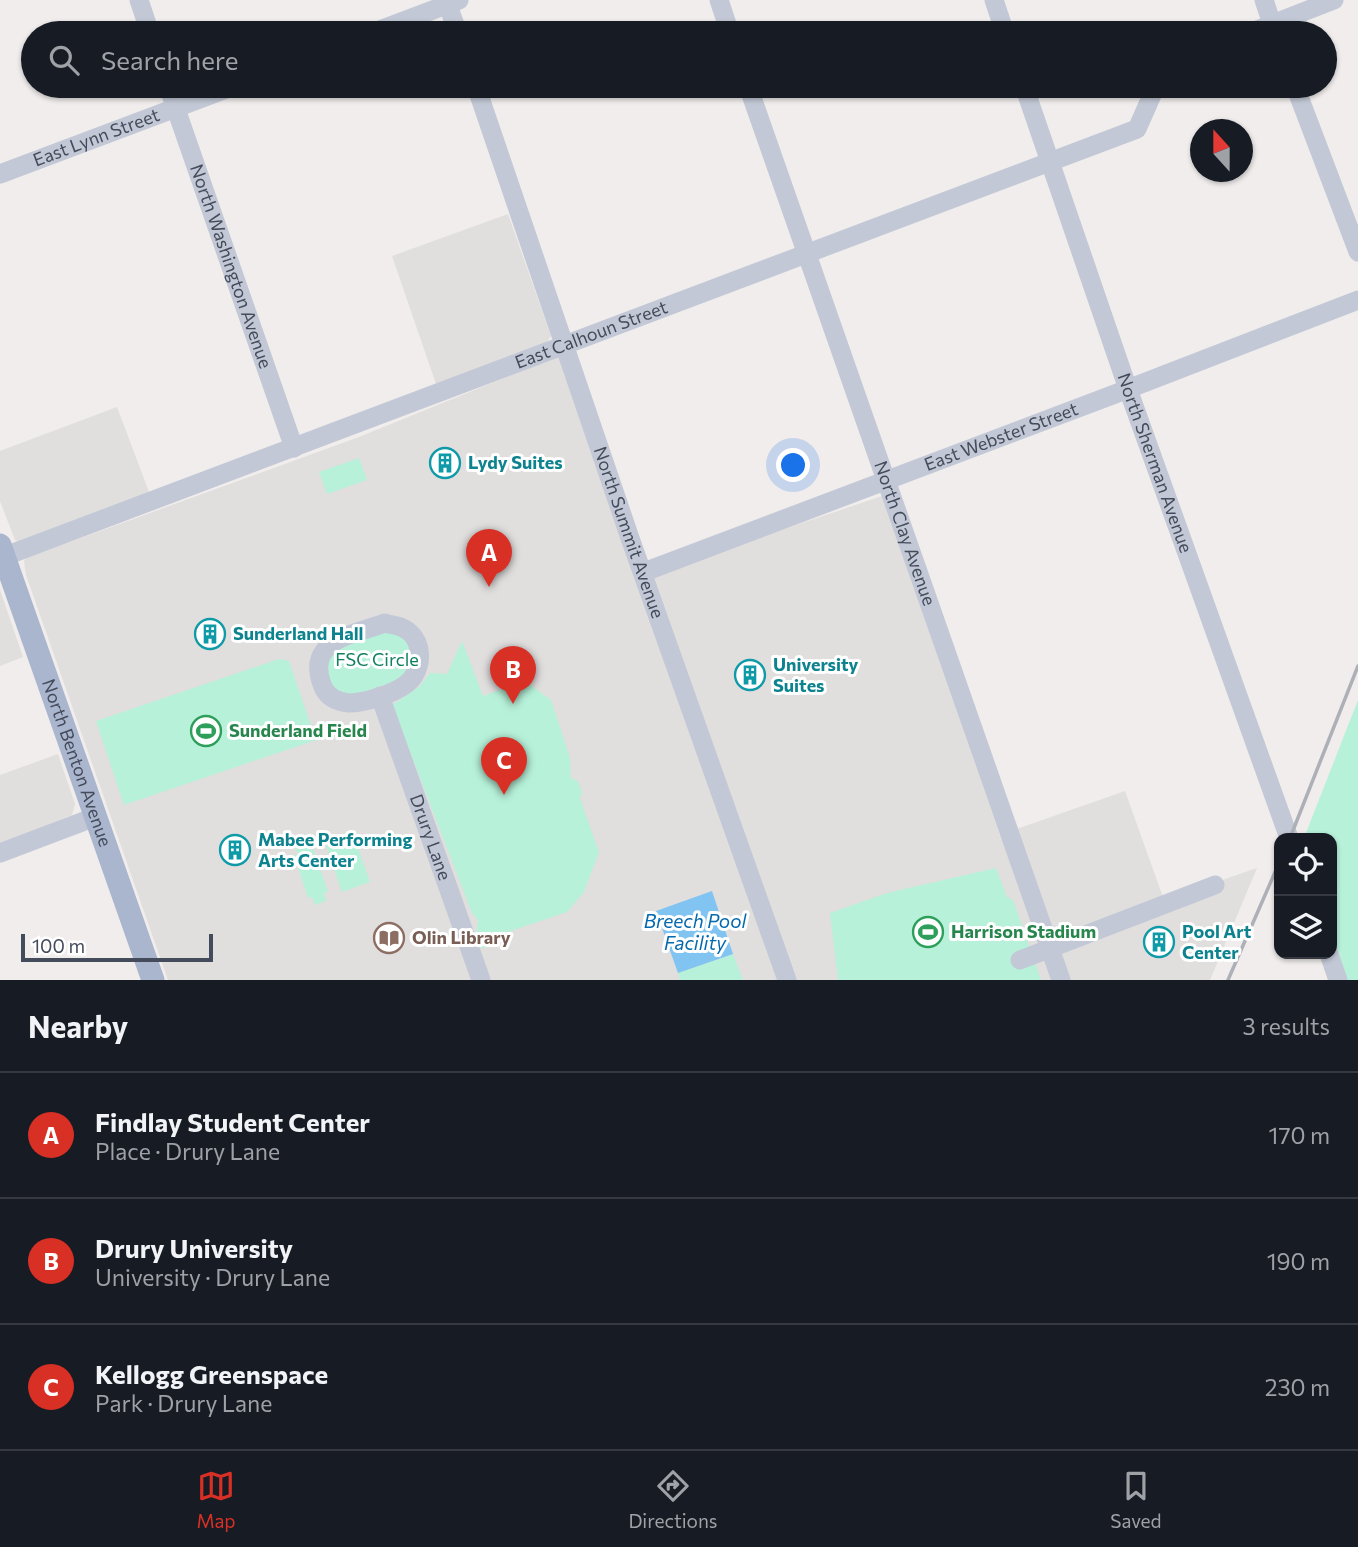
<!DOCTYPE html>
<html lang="en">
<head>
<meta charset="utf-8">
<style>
  :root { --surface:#171b24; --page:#20242c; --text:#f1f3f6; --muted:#9ea1a6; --line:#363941; --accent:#d93025 }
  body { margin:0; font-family:Commissioner,sans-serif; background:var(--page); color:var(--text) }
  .controls { position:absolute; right:21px; bottom:21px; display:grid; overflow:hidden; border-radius:14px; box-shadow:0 2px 5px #0004 }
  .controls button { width:63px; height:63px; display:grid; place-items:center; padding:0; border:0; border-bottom:2px solid var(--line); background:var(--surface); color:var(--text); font:35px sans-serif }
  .compass { position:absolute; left:1190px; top:119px; width:63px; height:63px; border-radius:50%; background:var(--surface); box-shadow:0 2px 5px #0004; rotate:339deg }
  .scale { position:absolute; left:21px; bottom:18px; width:192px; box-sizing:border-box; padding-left:7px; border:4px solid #444b5b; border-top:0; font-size:19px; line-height:24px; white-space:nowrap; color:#444b5b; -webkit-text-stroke:5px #fff; paint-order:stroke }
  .you { position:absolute; left:794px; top:466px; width:24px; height:24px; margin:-18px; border:5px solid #fff; border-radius:50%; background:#1a73e8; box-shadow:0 0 0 10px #1a73e833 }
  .badge { display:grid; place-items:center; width:46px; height:46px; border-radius:50%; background:var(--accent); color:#fff; font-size:23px; font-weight:700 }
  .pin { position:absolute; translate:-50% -58px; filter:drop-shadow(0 2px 4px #0008) }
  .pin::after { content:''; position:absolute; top:37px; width:24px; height:21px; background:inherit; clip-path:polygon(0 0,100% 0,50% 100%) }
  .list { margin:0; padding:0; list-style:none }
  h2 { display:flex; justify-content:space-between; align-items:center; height:91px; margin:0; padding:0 28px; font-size:30px }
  h2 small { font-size:23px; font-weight:400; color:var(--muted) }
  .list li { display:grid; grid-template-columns:46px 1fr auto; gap:21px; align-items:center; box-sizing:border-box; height:126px; padding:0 28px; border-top:2px solid var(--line) }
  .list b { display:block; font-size:26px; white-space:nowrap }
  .list p { margin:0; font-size:23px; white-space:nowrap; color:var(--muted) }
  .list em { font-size:23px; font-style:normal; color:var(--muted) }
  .icon { flex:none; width:38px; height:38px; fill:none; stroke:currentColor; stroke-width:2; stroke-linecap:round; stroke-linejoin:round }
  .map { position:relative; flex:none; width:1358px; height:980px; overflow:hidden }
  .search { position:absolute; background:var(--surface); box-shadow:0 2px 5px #0004; left:21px; right:21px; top:21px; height:77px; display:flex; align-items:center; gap:18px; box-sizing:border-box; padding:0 24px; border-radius:38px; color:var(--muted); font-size:26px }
  .sheet { height:469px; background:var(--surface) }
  nav { display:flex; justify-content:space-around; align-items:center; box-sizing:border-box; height:98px; border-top:2px solid var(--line); background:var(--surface); font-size:19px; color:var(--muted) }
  nav a { display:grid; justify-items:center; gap:4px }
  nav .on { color:var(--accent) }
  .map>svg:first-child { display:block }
  .education { fill:#e1dede }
  .green { fill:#b7f1d9 }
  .water { fill:#81c4f1 }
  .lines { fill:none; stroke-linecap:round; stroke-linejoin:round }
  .minor { stroke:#c2c8d5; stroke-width:19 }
  .major { stroke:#aab5ce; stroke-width:23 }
  .rail { stroke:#aeb0b8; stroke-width:3.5 }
  .labels { text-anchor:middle; stroke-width:6; stroke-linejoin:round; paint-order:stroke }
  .street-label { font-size:18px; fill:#444b5b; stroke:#fff }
  .culture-label { font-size:18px; font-weight:bold; fill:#0d838f; stroke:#fff; text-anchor:start }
  .park-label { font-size:18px; fill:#11805e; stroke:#fff }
  .leisure-label { font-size:18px; font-weight:bold; fill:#27864d; stroke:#fff; text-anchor:start }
  .education-label { font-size:18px; font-weight:bold; fill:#785e54; stroke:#fff; text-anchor:start }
  .water-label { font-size:19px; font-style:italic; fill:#0469ae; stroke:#fff }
</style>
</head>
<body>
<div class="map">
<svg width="1358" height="980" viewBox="0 0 1358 980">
  <rect width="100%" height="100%" fill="#f0edec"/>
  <!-- education -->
  <path class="education" d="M508,214l43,122 -5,7 -110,41 -44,-128z
    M573,350l78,224 231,-78 118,339 125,-44 39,109 93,-32 -47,112h-1042l-142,-405 -2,-14 2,-3 333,-121z
    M117,407l32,85 -131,49 -3,-1 -15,-39v-50z
    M0,590l23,67 -23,9z
    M58,754l17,50 -3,11 -72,29v-69z"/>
  <!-- green -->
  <path class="green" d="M359,458l8,22 -40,14 -8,-22z
    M381,631l24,5 9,24 -15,20 -45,15 -20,-4 -10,-26 6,-12z
    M462,641l21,55 42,-15 26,19 19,58 1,20 7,3 4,11 -2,6 19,54 -15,40 -17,20 -59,20 -18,9 -7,8 -8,-5 3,-24 -6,-7 -80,-208 27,-18 11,-14 17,1z
    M279,659l10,2 27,79 -192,65 -28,-84z
    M1358,700v280h-11l-15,-49v-93h-28z
    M352,831l18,51 -28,10 -18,-52z
    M306,843l3,7 4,-1 15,43 -4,1 2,8 -11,4 -3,-8 -4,1 -14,-43 4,-1 -3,-8z
    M996,868l11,29 6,3 28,80h-203l-8,-67 57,-20z
    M733,954l10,26h-63l-2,-7z"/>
  <!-- water -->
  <path class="water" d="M712,891l21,63 -55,19 -22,-62z"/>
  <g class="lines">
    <!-- minor -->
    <g class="minor">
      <path d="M139,0l11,33"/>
      <path d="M446,0l12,33"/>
      <path d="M719,0l11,33"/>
      <path d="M994,0l11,33"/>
      <path d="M1264,0l11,33"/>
      <path d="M372,33l87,-33"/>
      <path d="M1249,33l85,-33"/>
      <path id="s1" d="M168,86l126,362"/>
      <path id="s2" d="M476,86l155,455 156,439"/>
      <path id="s3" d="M748,86l313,894"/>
      <path id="s4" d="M1024,86l104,303 161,449"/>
      <path d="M1295,86l63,166"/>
      <path id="s5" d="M0,174l234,-88"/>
      <path id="s6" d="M0,558l1137,-429 19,-43"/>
      <path id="s7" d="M644,572l471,-178 243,-94"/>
      <path d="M385,623c5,2 11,2 16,4 24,10 24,44 4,58 -13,9 -40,18 -56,18 -11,-1 -21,-5 -26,-16 -19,-47 29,-52 62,-64z"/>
      <path id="s8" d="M380,696l101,284"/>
      <path d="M0,853l95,-36"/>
      <path d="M1329,954l9,26"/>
      <path d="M1020,960l195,-75"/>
    </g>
    <!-- major -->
    <path class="major" id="s9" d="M0,545l153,435"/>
    <!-- rail -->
    <path class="rail" d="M1290,838l68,-172
      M1228,980l51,-117"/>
  </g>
  <!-- icons -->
  <defs>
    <g id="building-ring" transform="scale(1.575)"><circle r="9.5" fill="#fff" stroke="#0f9aa8" stroke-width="1.5"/><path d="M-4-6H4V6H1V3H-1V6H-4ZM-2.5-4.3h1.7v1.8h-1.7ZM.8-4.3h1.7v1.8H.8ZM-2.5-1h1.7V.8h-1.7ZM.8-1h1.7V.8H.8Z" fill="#0f9aa8"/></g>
    <g id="stadium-ring" transform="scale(1.575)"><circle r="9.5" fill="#fff" stroke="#2e9e5b" stroke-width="1.5"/><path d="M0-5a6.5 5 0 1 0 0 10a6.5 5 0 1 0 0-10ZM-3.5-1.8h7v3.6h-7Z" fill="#2e9e5b"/></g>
    <g id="library-ring" transform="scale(1.575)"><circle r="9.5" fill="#fff" stroke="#8d6e63" stroke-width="1.5"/><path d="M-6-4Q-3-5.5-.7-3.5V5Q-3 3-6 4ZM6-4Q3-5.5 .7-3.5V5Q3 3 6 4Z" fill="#8d6e63"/></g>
  </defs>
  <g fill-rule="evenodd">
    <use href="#building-ring" x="445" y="463"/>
    <use href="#building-ring" x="210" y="634"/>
    <use href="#building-ring" x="750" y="675"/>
    <use href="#stadium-ring" x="206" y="731"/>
    <use href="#building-ring" x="235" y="850"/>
    <use href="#stadium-ring" x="928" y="932"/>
    <use href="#library-ring" x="389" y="938"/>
    <use href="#building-ring" x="1159" y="942"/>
  </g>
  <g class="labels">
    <!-- street labels -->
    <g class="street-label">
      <text dy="6" stroke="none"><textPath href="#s5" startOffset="103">East Lynn Street</textPath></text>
      <text dy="6" stroke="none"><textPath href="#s1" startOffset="191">North Washington Avenue</textPath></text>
      <text dy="6" stroke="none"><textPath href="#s6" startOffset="632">East Calhoun Street</textPath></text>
      <text dy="6" stroke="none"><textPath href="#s7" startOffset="382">East Webster Street</textPath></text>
      <text dy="6" stroke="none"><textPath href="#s4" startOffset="399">North Sherman Avenue</textPath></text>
      <text dy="6" stroke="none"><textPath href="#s3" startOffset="474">North Clay Avenue</textPath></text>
      <text dy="6" stroke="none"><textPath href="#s2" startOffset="472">North Summit Avenue</textPath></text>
      <text dy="6" stroke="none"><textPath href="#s9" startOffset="231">North Benton Avenue</textPath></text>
      <text dy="6" stroke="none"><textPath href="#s8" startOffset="150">Drury Lane</textPath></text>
    </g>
    <!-- culture labels -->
    <g class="culture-label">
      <text x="468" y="469">Lydy Suites</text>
      <text x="233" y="640">Sunderland Hall</text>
      <text x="773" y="671">University<tspan x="773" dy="21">Suites</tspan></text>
      <text x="258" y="846">Mabee Performing<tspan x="258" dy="21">Arts Center</tspan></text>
      <text x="1182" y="938">Pool Art<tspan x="1182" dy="21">Center</tspan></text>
    </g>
    <!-- park labels -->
    <g class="park-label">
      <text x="377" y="666">FSC Circle</text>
    </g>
    <!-- leisure labels -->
    <g class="leisure-label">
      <text x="229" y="737">Sunderland Field</text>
      <text x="951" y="938">Harrison Stadium</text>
    </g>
    <!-- education labels -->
    <g class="education-label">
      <text x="412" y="944">Olin Library</text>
    </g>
    <!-- water labels -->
    <g class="water-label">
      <text x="695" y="928">Breech Pool<tspan x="695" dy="22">Facility</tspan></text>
    </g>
  </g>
</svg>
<div class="controls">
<button><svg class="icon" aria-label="locate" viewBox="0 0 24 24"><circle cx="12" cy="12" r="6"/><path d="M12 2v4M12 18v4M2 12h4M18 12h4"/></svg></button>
<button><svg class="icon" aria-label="layers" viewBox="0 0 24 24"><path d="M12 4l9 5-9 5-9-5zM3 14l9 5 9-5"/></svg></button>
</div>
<svg class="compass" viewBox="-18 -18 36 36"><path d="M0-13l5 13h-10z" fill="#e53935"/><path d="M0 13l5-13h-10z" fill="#9ea1a6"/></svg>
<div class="scale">100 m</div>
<div class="you"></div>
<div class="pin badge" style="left:489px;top:587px">A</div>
<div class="pin badge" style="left:513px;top:704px">B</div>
<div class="pin badge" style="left:504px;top:795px">C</div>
<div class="search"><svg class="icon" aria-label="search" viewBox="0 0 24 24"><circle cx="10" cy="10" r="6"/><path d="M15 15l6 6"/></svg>Search here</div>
</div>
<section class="sheet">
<h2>Nearby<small>3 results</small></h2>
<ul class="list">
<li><span class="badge">A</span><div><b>Findlay Student Center</b><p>Place · Drury Lane</p></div><em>170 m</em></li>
<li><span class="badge">B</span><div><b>Drury University</b><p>University · Drury Lane</p></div><em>190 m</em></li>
<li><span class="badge">C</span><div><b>Kellogg Greenspace</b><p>Park · Drury Lane</p></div><em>230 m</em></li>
</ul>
</section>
<nav>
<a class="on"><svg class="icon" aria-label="map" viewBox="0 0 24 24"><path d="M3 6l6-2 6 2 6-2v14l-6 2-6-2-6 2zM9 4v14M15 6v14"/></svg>Map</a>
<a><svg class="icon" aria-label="directions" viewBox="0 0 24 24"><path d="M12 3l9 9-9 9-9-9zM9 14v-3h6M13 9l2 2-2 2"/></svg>Directions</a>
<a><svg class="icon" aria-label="saved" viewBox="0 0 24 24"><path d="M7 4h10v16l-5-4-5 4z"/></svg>Saved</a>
</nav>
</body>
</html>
